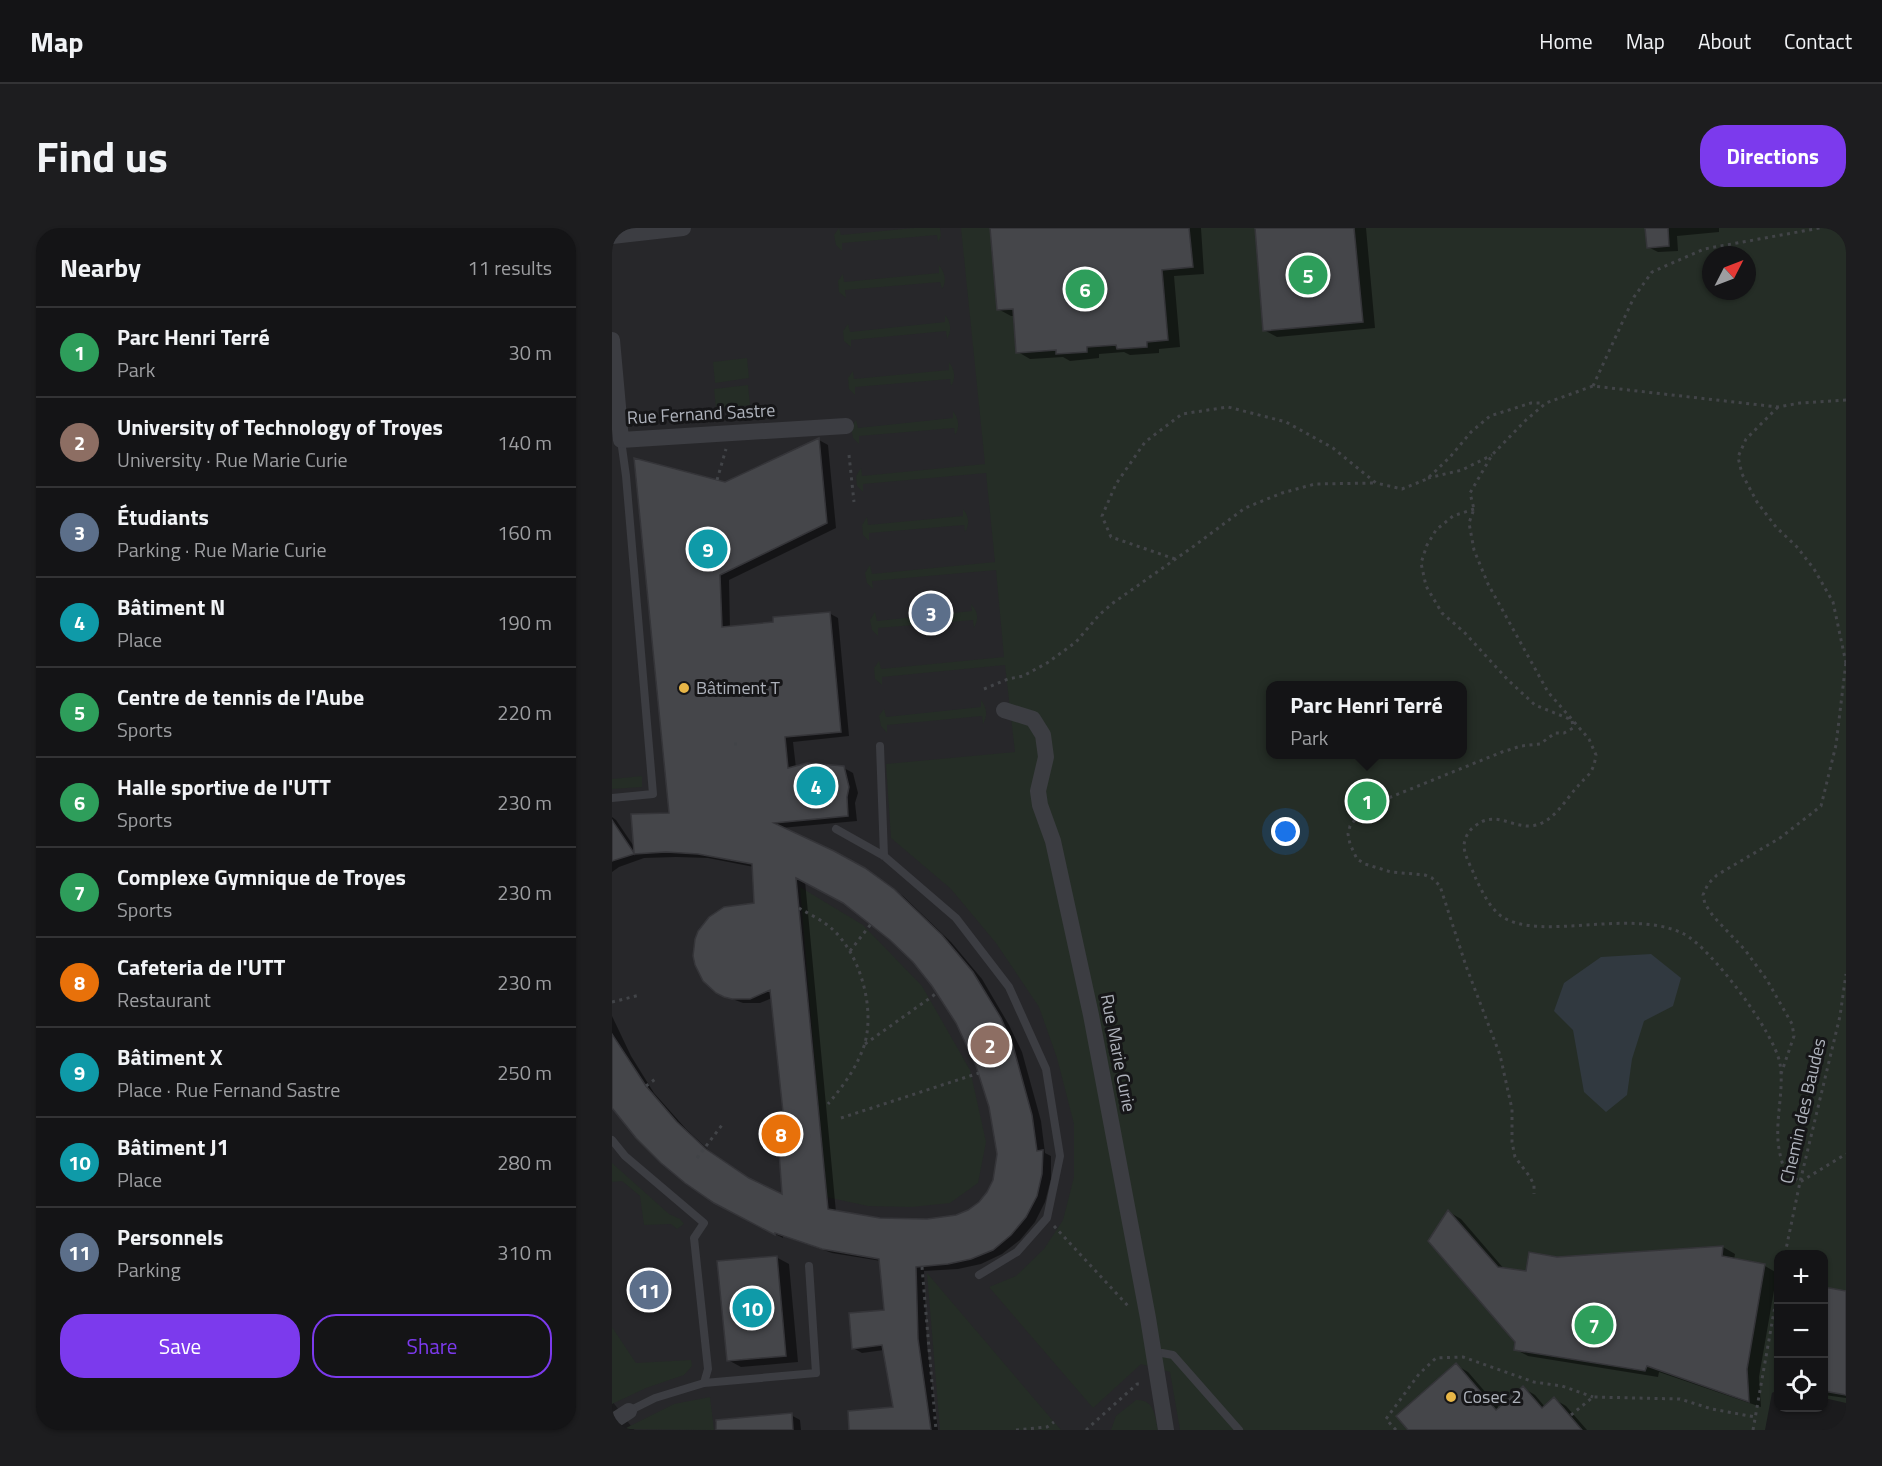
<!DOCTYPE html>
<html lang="en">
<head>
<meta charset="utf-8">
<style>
  :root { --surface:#141416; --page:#1d1d1f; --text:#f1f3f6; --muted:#9d9ea1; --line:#333335; --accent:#7c3aed }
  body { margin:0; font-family:"Titillium Web",sans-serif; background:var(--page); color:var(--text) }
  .controls { position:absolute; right:18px; bottom:18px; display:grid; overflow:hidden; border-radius:12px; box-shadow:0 2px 4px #0004 }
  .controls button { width:54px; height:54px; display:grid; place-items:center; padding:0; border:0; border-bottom:2px solid var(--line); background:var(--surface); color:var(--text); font:30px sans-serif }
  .compass { position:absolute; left:1090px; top:18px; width:54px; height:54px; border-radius:50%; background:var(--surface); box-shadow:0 2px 4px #0004; rotate:48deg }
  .you { position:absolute; left:674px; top:604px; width:21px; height:21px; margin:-15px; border:4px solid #fff; border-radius:50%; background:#1a73e8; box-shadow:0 0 0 9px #1a73e833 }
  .badge { display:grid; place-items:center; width:39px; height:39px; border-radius:50%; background:var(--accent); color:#fff; font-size:20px; font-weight:700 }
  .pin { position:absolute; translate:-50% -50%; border:3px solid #fff; box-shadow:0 2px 6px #0006 }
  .popup { position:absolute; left:654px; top:453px; width:201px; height:78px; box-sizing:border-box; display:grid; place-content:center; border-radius:12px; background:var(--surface); filter:drop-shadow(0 2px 4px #0005); font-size:20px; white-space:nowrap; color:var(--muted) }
  .popup b { font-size:22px; color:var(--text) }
  .popup::after { content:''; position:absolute; left:50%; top:100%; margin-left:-12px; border:12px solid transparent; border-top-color:var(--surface) }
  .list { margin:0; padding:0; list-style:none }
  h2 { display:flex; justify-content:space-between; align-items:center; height:78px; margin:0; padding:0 24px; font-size:26px }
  h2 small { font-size:20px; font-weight:400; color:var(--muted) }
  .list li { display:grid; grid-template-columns:39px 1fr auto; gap:18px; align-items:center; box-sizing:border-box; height:90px; padding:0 24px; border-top:2px solid var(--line) }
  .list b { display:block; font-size:22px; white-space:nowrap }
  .list p { margin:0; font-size:20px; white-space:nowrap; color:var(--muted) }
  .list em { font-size:20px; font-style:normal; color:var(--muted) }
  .actions { display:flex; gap:12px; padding:18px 24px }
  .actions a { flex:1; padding:14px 0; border:2px solid var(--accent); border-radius:24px; text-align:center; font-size:21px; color:var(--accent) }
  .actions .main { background:var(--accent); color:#fff }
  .icon { flex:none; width:33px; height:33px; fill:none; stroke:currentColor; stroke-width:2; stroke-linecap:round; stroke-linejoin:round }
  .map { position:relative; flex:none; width:1234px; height:1202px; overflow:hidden; border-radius:24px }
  header { display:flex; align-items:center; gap:36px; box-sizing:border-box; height:84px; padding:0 30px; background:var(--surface); border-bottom:2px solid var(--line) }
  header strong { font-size:28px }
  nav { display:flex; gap:33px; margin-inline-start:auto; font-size:21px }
  .intro { display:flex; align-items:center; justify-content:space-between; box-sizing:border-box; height:144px; padding:0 36px }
  h1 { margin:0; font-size:42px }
  .button { padding:15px 27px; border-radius:24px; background:var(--accent); color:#fff; font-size:21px; font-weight:700 }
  main { display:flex; gap:36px; padding:0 36px }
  aside { flex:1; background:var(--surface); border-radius:24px; box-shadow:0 2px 4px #0004 }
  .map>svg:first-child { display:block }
  .built { fill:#27272a }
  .green { fill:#252d26; fill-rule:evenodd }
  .water { fill:#313940 }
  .shadow { fill:#0007; fill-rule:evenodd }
  .building { fill:#45464a; stroke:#353539; stroke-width:1.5; fill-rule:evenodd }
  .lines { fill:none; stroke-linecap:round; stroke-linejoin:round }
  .path { stroke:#424448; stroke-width:3; stroke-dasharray:3 4.5; stroke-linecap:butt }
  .lane { stroke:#3c3d42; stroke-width:8 }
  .street { stroke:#3c3d42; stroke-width:16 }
  .poi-dot { fill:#e8b647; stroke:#161618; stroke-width:2 }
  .labels { text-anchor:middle; stroke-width:6; stroke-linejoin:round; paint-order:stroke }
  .street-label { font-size:18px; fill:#aeb2bb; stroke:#161618 }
  .poi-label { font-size:18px; fill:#aeb2bb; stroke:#161618; text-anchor:start }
</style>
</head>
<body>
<header>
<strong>Map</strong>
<nav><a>Home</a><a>Map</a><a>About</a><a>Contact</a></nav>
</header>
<div class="intro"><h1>Find us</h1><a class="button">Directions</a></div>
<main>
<aside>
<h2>Nearby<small>11 results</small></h2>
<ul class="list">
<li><span class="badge" style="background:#2e9e5b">1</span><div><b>Parc Henri Terré</b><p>Park</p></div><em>30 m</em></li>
<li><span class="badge" style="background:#8d6e63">2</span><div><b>University of Technology of Troyes</b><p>University · Rue Marie Curie</p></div><em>140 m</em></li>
<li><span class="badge" style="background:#5c6f8a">3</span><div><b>Étudiants</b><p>Parking · Rue Marie Curie</p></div><em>160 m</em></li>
<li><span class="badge" style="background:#0f9aa8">4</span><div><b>Bâtiment N</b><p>Place</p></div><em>190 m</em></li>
<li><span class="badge" style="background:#2e9e5b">5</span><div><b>Centre de tennis de l'Aube</b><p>Sports</p></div><em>220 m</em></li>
<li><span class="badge" style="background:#2e9e5b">6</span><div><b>Halle sportive de l'UTT</b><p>Sports</p></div><em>230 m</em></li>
<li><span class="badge" style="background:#2e9e5b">7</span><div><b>Complexe Gymnique de Troyes</b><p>Sports</p></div><em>230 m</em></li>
<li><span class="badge" style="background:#e8710a">8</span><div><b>Cafeteria de l'UTT</b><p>Restaurant</p></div><em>230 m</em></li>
<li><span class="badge" style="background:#0f9aa8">9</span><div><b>Bâtiment X</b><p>Place · Rue Fernand Sastre</p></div><em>250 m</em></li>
<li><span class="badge" style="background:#0f9aa8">10</span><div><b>Bâtiment J1</b><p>Place</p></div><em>280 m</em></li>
<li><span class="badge" style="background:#5c6f8a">11</span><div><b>Personnels</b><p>Parking</p></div><em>310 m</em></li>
</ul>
<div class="actions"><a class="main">Save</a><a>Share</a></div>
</aside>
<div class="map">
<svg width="1234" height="1202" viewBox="0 0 1234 1202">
  <rect width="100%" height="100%" fill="#1b1b1d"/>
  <!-- built -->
  <path class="built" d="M0,0h365l215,1202h-558l-22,-29z"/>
  <!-- green -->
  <path class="green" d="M227,0l2,7 73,-7h26l1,8 -3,6 -1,-7 -95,8v8l-6,-6 -2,-10z
    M349,0h885v1175l-22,-5v-144h-46v136l-6,3 -7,37h-585l-10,-58 -29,-8 -48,44 -104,-121 27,-11 28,-27 19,-29 11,-43v-53l-17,-66 -18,-51 -43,-64 -45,-54 -60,-51 -5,-74 129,-12 -10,-87 -123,12v8l-7,-6 -1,-11 5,-7 2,8 123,-12 -8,-87 -124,11 1,8 -6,-6 -2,-10 5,-8 2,9 123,-12 -9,-89 -123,11v8l-6,-6 -1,-10 5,-8 1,8 123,-12zM1099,27h36v36h-36zM659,458h192v68h-192z
    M327,37c6,8 8,16 3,24l-2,-7 -95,8 1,8 -7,-6 -1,-11 5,-7 1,8 95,-9z
    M333,87c6,7 7,15 2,24l-1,-8 -95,9v7l-7,-6 -1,-10 5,-7 2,8 95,-10z
    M135,130l2,20 -34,5 -2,-21z
    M337,134c6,8 7,16 2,24l-1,-7 -95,8v8l-6,-6 -1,-11 5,-7 1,8 95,-9z
    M136,157l2,20 -34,4 -2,-20z
    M341,183c6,8 7,16 2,24l-1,-7 -95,8v8l-6,-6 -2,-11 5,-7 2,8 95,-10z
    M351,281c6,7 7,15 2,23l-1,-7 -95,8v8l-6,-6 -1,-10 5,-8 1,8 95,-9z
    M359,376c7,7 8,15 3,24l-1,-8 -95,8v8l-6,-6 -2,-10 5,-8 2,9 95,-10z
    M369,472c6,8 7,15 2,24l-1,-8 -95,9v8l-6,-7 -2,-10 5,-7 2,8 95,-10z
    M30,548v11l-30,2v-10z
    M188,659l63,38 59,61 48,84 16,72 -8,41 -28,20 -39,4 -43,-1 -42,-9z
    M0,935l57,51 11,5 4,5 -7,5 -6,-5 -27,1 -4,-29 -18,-15 -10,1z
    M315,1045l127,149 7,8h-121z
    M0,1099l24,36 55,-3 1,6 -8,9 -38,13 -34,16z
    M98,1169l4,33 -90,-1 50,-25z
    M524,1172c18,-1 19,15 22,30h-47l5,-14z"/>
  <!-- water -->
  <path class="water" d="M1039,726l30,24 -8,28 -29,15 -12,38 -5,36 -21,17 -22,-20 -11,-62 -19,-19 10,-28 37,-26z"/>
  <!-- shadow -->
  <path class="shadow" d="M380,0h209l3,46 -30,2 6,71 -21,2v4l-29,2 -6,-3 -25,2v4l-29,3 -7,-4 -33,2 -12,-7 -3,-36h-4l-13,-7z
    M644,0h110l9,100 -98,9 -13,-7z
    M1035,0h72v4l-42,4 1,15 -20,1 -10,-5z
    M207,212l9,5 8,83 -107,52 1,48 45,-5 54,-10 9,5 11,118 -56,6 3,26h48l9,5 5,20 -3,10 2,18 -76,7 122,68 48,46 31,37 27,46 13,27 19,69 4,32 6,3v23l-6,23 -10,20 -15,18 -18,14 -21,10 -23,5 -34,2 3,74 11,85h-87l44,-22 -11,-58 -22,3 -9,-5 33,-37 -5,-50 -49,-8 -49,-17v2l-58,-30 -113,-103v-89l19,40 23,37 32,36 29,27 38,25 31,15 1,-83 -13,-115 -12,5h-17l-16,-6 28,-93 -1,-37 -46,-9 -32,-1 -32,1 -25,9 -7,5v-55l4,3 19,28 35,-34 55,-330zM193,653l40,22 46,35 23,23 20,24 24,37 20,43 13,42 6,31 1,29 -9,25 -9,11 -11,8 -25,8 -64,1 -44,-8z
    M837,984l12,7 44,51 22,3 30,-15 166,-11 12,7 -1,6 31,6 12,7 -18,104 2,30 -102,-35 -1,5 -130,-21 -13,-7 2,-7z
    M164,1029l13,7 9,98 -57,5 -13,-7z
    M1212,1061l22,3v106l-22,-3z
    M844,1137l12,7 32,37 23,-21 12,7 10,12 9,-8 12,7 21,24h-177z
    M179,1187l9,5 1,10h-85l-1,-8z"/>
  <!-- building -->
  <path class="building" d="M378,0h199l4,39 -31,3 6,70 -21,2v5l-30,2 -1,-4 -29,2v5l-31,2v-4l-40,3 -3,-44 -16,1z
    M643,0h99l9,94 -100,9z
    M1033,0h23l1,18 -22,2z
    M207,210l8,85 -107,52 2,52 51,-5v-5l57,-5 11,120 -56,5 3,31 19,-5 37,3 5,21 -2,10 1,19 -74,7 60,28 31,17 29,21 48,46 31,37 28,46 12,28 19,69 5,36 6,-1 -1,24 -5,22 -11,21 -15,18 -18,15 -22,9 -23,5 -32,3 2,72 13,91h-82l-1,-19 45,-4 -11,-62 -30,4 -3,-36 35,-3 -5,-51 -57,-10 -47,-16v2l-61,-32 -29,-20 -24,-20 -25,-25 -24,-30v-74l34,52 31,36 29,27 43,29 33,16 -3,-42 -6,-16 3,-16 7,-8 -13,-122 -20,9h-18l-8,-2 -8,-4 -13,-12 -8,-16 -2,-9 2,-17 3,-8 11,-14 15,-10 30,-4 -2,-39 -54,-10 -32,-2 -32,2 -22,7v-41l22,33 -3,-39 38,-1 -35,-355 91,24zM184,650l47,25 47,37 23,22 19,24 24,37 20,43 13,41 8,47 -4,26 -6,12 -8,10 -11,8 -12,5 -29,4 -47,-1 -52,-9z
    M836,982l50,57 28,4 3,-19 28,5 166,-11 -1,10 43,8 -18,105 2,33 -102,-36 -2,5 -131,-21 1,-8 -87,-101z
    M165,1028l9,100 -59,5 -10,-100z
    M1212,1059l22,4v104l-22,-4z
    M844,1135l40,47 27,-24 19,22 12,-11 28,33h-174l-12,-14z
    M180,1185l1,17h-77v-10z"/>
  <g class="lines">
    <!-- path -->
    <path class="path" d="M981,158l41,-89 18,-25 52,-23 116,-21
      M1234,172l-46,3 -22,4 -185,-21 -47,17 -20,17 -34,35 -22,38 4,16 -5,14 5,27 14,34 60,108 41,47 7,16c-1,6 -2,12 -6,18 -3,4 -8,8 -12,13 -13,14 -25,38 -47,40 -21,1 -36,-16 -56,0 -6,4 -10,11 -11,19 0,11 8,23 12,34 6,12 13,28 25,37 40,27 129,-9 183,18 27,14 91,99 96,130 5,31 -8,62 1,94 1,4 2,9 5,12 3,5 9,8 14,12l46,-28
      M1166,179l-32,32 -8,18 4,17 15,28 19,25 21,20 17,22 19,33 13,61
      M237,227l5,47
      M816,250l34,-8 30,-15
      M105,252l9,-31
      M862,281l-21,7 -17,14 -9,15 -6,18 5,23 16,27 22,19 44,48 27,25 37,15 1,8 -9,5h-9l-15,11 -19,2 -19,6 -121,49 -19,10 -12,15 -2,8 2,10 7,15 8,5 26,8 34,3 7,3 8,8 26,80 34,89 12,54v33l3,15 15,20 4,8v9
      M563,331l-64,-22 -9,-21 14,-32 29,-42 37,-28 46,-7 58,15 47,26 43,35 26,6 25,-10 23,-22 21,-25 19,-16 41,-13h13
      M372,461l24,-10 15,-3 24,-13 29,-21 23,-27 14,-12 81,-57 51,-38 37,-15 33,-9 61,-1
      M122,516h3
      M187,680c10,6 23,12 32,20 29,25 45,81 33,118 -8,23 -21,40 -36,58
      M238,723l21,-27
      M0,774l28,-7
      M253,816l72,-51
      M1169,846l13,-38 -2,-12 -25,-44 -22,-30 -32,-34 -8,-12 -2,-9 5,-11 9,-9 63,-37 41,-32 15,-61 10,-83
      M34,858l12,-9
      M229,890l138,-45
      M85,930l25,-33
      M442,998l75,81
      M1173,1026l15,-72 40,-166 6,-42
      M310,1039l14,163
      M959,1187l22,-18 87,2 32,10 43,8
      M404,1202l31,-3 7,-5
      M474,1202l51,-46h5
      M784,1202l-10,-11 33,-45 17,-16 27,-1 71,25 28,4 31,11
      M1141,1202l25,-141"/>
    <!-- lane -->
    <path class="lane" d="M268,518l4,110
      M0,570l41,-4 -27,-318 -5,-36
      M224,601l48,27 72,62 53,69 37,82 14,87 -13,62 -30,34 -38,23
      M0,912l13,16 79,67 -10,15 14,131 -4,14
      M542,1126l8,-1 11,2 66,75
      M17,1183l26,-13 49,-15 112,-10 -7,-107"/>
    <!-- street -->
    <path class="street" d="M0,8l71,-8
      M0,112l9,100 225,-14
      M392,482l29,9 10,16 3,22 -8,34 2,14 13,36 38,174 57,303 18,112
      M0,1194l17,-11"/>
  </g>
  <!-- markers -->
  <g class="poi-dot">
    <circle cx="72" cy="460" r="6"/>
    <circle cx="839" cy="1169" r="6"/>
  </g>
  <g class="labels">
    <!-- street labels -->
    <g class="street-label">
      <text transform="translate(89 186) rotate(-3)" y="6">Rue Fernand Sastre</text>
      <text transform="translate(506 825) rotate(79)" y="6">Rue Marie Curie</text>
      <text transform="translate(1191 883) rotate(-77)" y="6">Chemin des Baudes</text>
    </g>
    <!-- poi labels -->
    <g class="poi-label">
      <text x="84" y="466">Bâtiment T</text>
      <text x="851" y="1175">Cosec 2</text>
    </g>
  </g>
</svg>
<div class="controls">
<button>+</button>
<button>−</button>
<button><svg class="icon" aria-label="locate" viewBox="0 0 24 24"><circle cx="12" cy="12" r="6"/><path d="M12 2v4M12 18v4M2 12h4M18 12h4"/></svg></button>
</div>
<svg class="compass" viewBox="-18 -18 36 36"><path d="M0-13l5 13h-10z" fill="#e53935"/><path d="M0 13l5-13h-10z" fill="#9d9ea1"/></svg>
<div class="you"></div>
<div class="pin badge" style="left:755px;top:573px;background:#2e9e5b">1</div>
<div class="popup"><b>Parc Henri Terré</b>Park</div>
<div class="pin badge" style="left:378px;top:817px;background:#8d6e63">2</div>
<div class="pin badge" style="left:319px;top:385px;background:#5c6f8a">3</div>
<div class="pin badge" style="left:204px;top:558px;background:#0f9aa8">4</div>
<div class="pin badge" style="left:696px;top:47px;background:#2e9e5b">5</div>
<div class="pin badge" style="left:473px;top:61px;background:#2e9e5b">6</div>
<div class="pin badge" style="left:982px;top:1097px;background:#2e9e5b">7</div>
<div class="pin badge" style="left:169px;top:906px;background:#e8710a">8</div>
<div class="pin badge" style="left:96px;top:321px;background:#0f9aa8">9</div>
<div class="pin badge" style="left:140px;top:1080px;background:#0f9aa8">10</div>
<div class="pin badge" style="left:37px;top:1062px;background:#5c6f8a">11</div>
</div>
</main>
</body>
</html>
